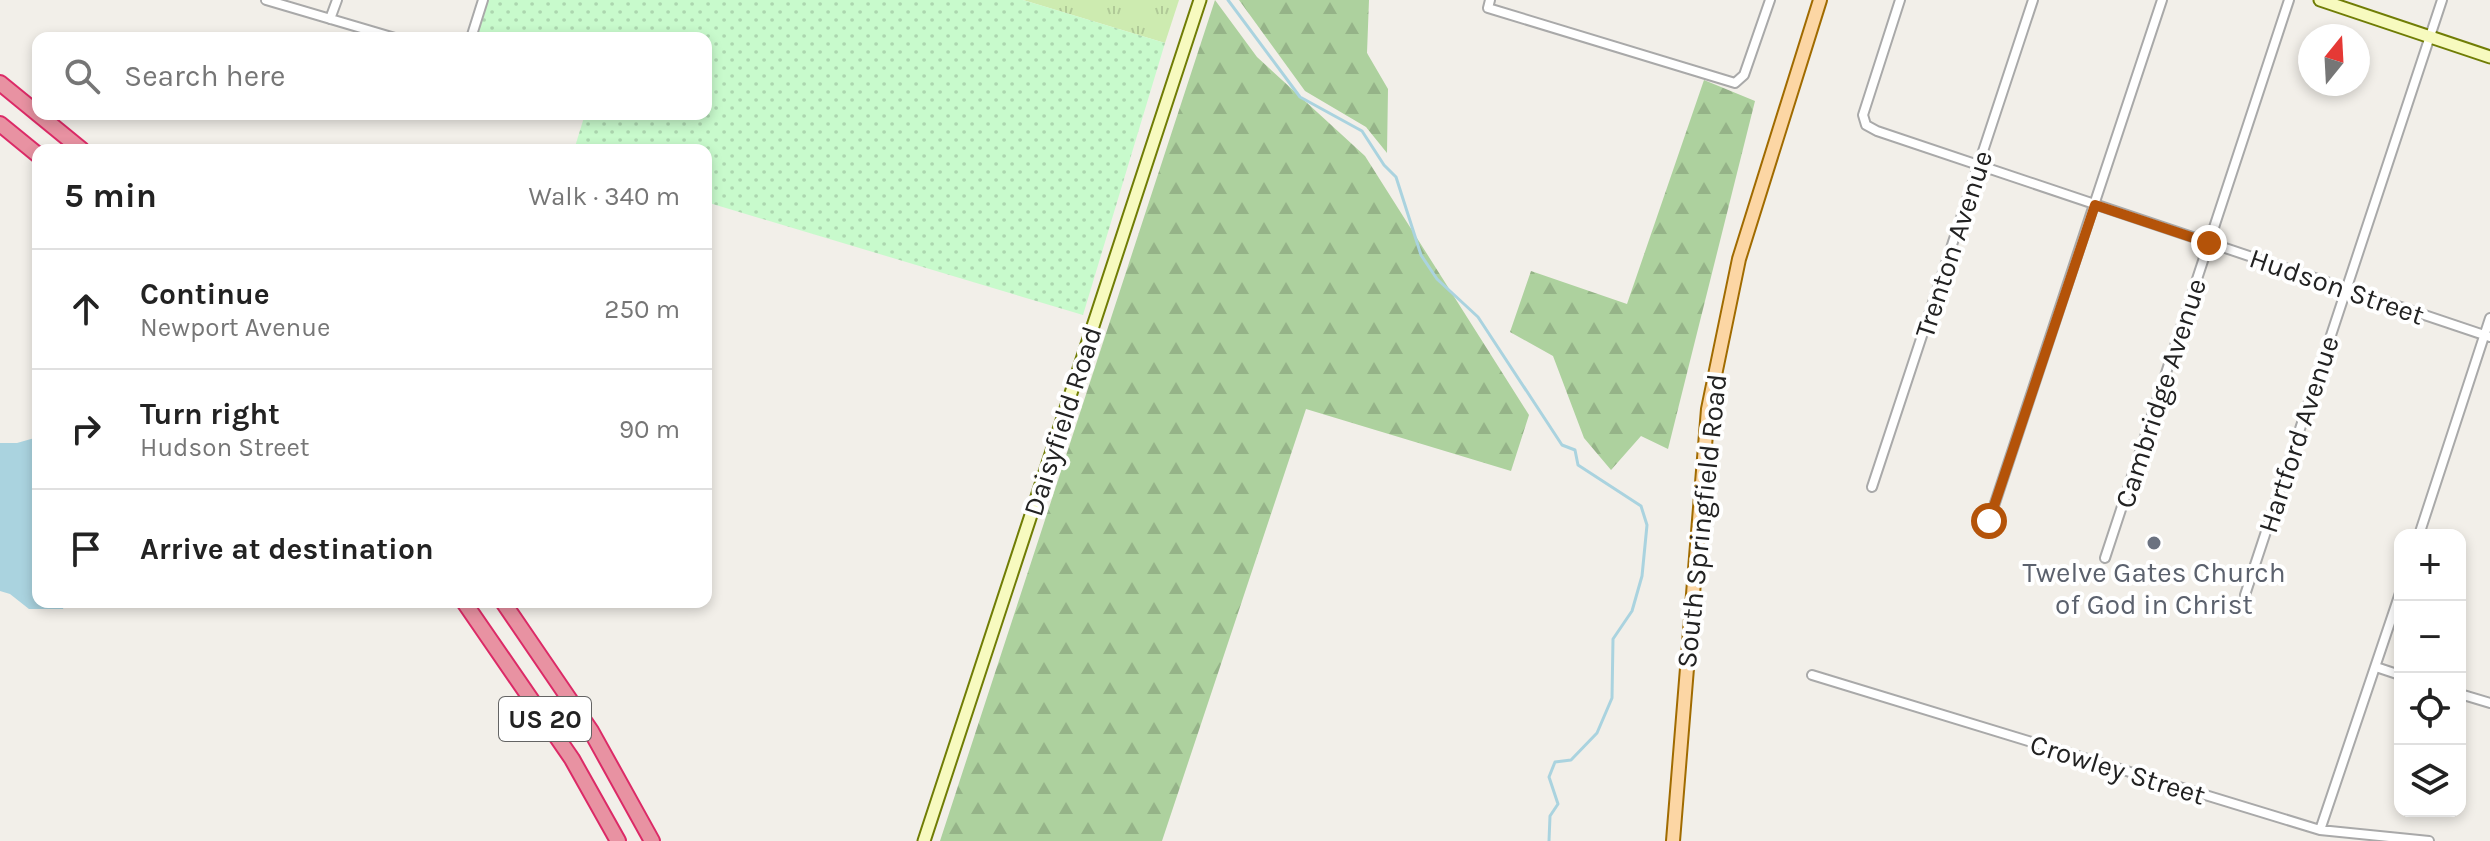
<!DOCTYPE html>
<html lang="en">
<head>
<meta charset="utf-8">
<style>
  :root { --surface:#fff; --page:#f2f2f2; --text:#222; --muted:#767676; --line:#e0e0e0 }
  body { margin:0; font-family:Karla,sans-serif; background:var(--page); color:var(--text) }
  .controls { position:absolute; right:24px; bottom:24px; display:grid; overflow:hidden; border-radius:16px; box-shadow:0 4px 12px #0003 }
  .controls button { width:72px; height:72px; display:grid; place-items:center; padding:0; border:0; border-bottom:2px solid var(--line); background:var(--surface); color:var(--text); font:40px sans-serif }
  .compass { position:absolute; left:2298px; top:24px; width:72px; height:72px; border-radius:50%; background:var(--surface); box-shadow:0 4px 12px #0003; rotate:18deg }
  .stop { position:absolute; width:24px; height:24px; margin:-18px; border:6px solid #b45309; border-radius:50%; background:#fff }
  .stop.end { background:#b45309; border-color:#fff; box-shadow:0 2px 8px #0008 }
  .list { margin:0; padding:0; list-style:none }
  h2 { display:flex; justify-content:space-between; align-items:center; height:104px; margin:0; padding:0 32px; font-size:34px }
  h2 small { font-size:26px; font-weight:400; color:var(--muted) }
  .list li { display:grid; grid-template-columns:52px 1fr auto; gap:24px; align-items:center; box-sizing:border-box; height:120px; padding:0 32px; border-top:2px solid var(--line) }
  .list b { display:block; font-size:30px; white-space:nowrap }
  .list p { margin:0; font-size:26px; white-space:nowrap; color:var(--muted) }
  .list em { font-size:26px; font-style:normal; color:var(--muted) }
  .icon { flex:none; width:44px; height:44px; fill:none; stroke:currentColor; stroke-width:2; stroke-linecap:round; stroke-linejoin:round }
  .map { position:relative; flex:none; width:2490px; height:841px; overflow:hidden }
  .search { position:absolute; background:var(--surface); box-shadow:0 4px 12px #0003; left:32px; top:32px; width:680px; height:88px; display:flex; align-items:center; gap:20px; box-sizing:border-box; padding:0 28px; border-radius:16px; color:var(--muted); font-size:30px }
  .panel { position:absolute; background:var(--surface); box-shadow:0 4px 12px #0003; left:32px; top:144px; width:680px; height:464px; border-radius:16px }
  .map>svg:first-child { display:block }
  .grass { fill:url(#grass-tufts) }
  .forest { fill:url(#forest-firs) }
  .park { fill:url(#park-dots) }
  .water { fill:#aad3df }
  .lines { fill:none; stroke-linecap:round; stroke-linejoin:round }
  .stream { stroke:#aad3df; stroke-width:3 }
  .street-casing { stroke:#a9a9a9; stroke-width:12 }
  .secondary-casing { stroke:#707d05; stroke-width:15 }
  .primary-casing { stroke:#a06b00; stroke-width:16 }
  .highway-casing { stroke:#dc2a67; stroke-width:18 }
  .street { stroke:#fff; stroke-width:8 }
  .secondary { stroke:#f7fabf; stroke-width:11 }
  .primary { stroke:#fcd6a4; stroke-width:12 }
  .highway { stroke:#e892a2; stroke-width:14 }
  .route { stroke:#b45309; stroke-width:10 }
  .worship-dot { fill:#6b7280; stroke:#fff; stroke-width:3 }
  .labels { text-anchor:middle; stroke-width:8; stroke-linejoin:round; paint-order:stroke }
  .shield { fill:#fff; stroke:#646464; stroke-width:2 }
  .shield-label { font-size:26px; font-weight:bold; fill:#222 }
  .street-label { font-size:28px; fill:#222; stroke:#fff }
  .worship-label { font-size:28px; fill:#5b616d; stroke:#fff }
</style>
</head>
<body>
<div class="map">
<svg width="2490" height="841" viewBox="0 0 2490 841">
  <defs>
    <pattern id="grass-tufts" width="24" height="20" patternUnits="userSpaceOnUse" patternTransform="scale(2)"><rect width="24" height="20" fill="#cdebb0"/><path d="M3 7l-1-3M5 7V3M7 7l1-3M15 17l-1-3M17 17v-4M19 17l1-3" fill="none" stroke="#b0c997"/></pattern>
    <pattern id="forest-firs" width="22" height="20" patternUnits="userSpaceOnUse" patternTransform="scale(2)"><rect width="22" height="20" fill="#add19e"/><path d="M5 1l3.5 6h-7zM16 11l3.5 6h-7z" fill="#95b388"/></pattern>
    <pattern id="park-dots" width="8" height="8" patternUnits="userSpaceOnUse" patternTransform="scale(2)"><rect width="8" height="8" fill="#c8facc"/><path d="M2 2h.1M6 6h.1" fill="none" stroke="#acd6af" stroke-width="1.8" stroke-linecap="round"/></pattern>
  </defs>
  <rect width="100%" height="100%" fill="#f2efe9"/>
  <!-- grass -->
  <path class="grass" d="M1023,0h156l-14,43z"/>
  <!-- forest -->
  <path class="forest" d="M1215,0l42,57 108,99 164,259 -18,56 -205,-62 -144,432h-222z
    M1239,0h130l-2,53 21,36 -1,64 -21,-26 -61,-36z
    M1704,80l51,21 -87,348 -27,-13 -30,34 -27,-32 -31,-82 -43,-24 21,-61 96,33z"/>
  <!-- park -->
  <path class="park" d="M488,0h535l142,43 -82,272 -377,-113v-52h-132l11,-36h121v-76h-229z"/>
  <!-- water -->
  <path class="water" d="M38,437v165h27l-2,7h-34l-19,-15 -10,-3v-148h17z"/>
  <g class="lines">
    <!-- stream -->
    <path class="stream" d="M1228,0l72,97 62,34 22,34 12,12 25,78 16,24 41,38 84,128 13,5 3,15 63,41 6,19 -5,51 -10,35 -19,28 -1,59 -15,35 -26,27 -16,2 -6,15 9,27 -8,12 -1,25"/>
    <!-- street casing -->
    <g class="street-casing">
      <path id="street" d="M266,0l129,38
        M1490,0l-2,8 247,75 9,-8 26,-75
        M1900,0l-37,115 3,10 11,6 613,206
        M330,19l7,-19
        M471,38l12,-38
        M1872,487l161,-487
        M1989,521l173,-521
        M2419,535l71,-217
        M2105,558l184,-558
        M2245,595l197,-595
        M2376,667l24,8
        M1812,675l508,155 109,11
        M2460,694l30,9
        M2320,830l80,-237"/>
    </g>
    <!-- secondary casing -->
    <g class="secondary-casing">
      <path id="secondary" d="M2320,0l170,57
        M924,841l276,-841"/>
    </g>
    <!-- primary casing -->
    <g class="primary-casing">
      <path id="primary" d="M1673,841l35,-432 31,-150 81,-259"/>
    </g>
    <!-- highway casing -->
    <g class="highway-casing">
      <path id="highway" d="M0,83l38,31
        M38,114l44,36
        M0,124l38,31
        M464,602l108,157 46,82
        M503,602l88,129 61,110"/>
    </g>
    <!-- street -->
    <use href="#street" class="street"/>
    <!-- secondary -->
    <use href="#secondary" class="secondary"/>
    <!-- primary -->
    <use href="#primary" class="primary"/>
    <!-- highway -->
    <use href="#highway" class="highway"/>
  </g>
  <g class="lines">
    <!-- route -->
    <path class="route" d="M1989,521l106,-316 114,38"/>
  </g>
  <!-- markers -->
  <circle class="worship-dot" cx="2154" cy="543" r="8"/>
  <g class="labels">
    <!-- shield labels -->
    <rect class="shield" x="499" y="697" width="92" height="44" rx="6"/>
    <g class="shield-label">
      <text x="545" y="728">US 20</text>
    </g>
    <!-- street labels -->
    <g class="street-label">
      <text transform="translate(1953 244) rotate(-72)" y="10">Trenton Avenue</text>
      <text transform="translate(2337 286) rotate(19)" y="10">Hudson Street</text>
      <text transform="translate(2160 393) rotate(-72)" y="10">Cambridge Avenue</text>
      <text transform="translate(1062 421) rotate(-72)" y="10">Daisyfield Road</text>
      <text transform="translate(2298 434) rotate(-72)" y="10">Hartford Avenue</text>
      <text transform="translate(1701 521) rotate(-84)" y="10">South Springfield Road</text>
      <text transform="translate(2118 769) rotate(17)" y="10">Crowley Street</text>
    </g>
    <!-- worship labels -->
    <g class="worship-label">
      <text x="2154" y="582">Twelve Gates Church<tspan x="2154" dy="32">of God in Christ</tspan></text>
    </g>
  </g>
</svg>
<div class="controls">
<button>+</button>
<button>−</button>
<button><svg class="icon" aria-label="locate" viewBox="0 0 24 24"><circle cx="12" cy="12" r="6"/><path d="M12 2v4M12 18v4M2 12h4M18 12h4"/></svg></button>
<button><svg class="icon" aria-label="layers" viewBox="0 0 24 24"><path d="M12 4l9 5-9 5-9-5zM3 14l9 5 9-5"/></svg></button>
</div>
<svg class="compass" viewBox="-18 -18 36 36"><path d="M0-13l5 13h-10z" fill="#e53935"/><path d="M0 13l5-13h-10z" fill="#767676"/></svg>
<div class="stop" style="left:1989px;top:521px"></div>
<div class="stop end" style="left:2209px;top:243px"></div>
<div class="search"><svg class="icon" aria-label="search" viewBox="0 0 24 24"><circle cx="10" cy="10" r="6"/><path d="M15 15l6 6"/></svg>Search here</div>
<section class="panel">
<h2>5 min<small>Walk · 340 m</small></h2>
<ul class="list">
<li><svg class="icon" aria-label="ahead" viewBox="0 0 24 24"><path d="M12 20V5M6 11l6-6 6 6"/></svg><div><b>Continue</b><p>Newport Avenue</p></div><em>250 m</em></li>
<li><svg class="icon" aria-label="right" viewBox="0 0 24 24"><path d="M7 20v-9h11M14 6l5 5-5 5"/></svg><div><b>Turn right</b><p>Hudson Street</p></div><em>90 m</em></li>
<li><svg class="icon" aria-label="arrive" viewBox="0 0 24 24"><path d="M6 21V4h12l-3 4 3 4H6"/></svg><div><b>Arrive at destination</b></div></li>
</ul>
</section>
</div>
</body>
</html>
